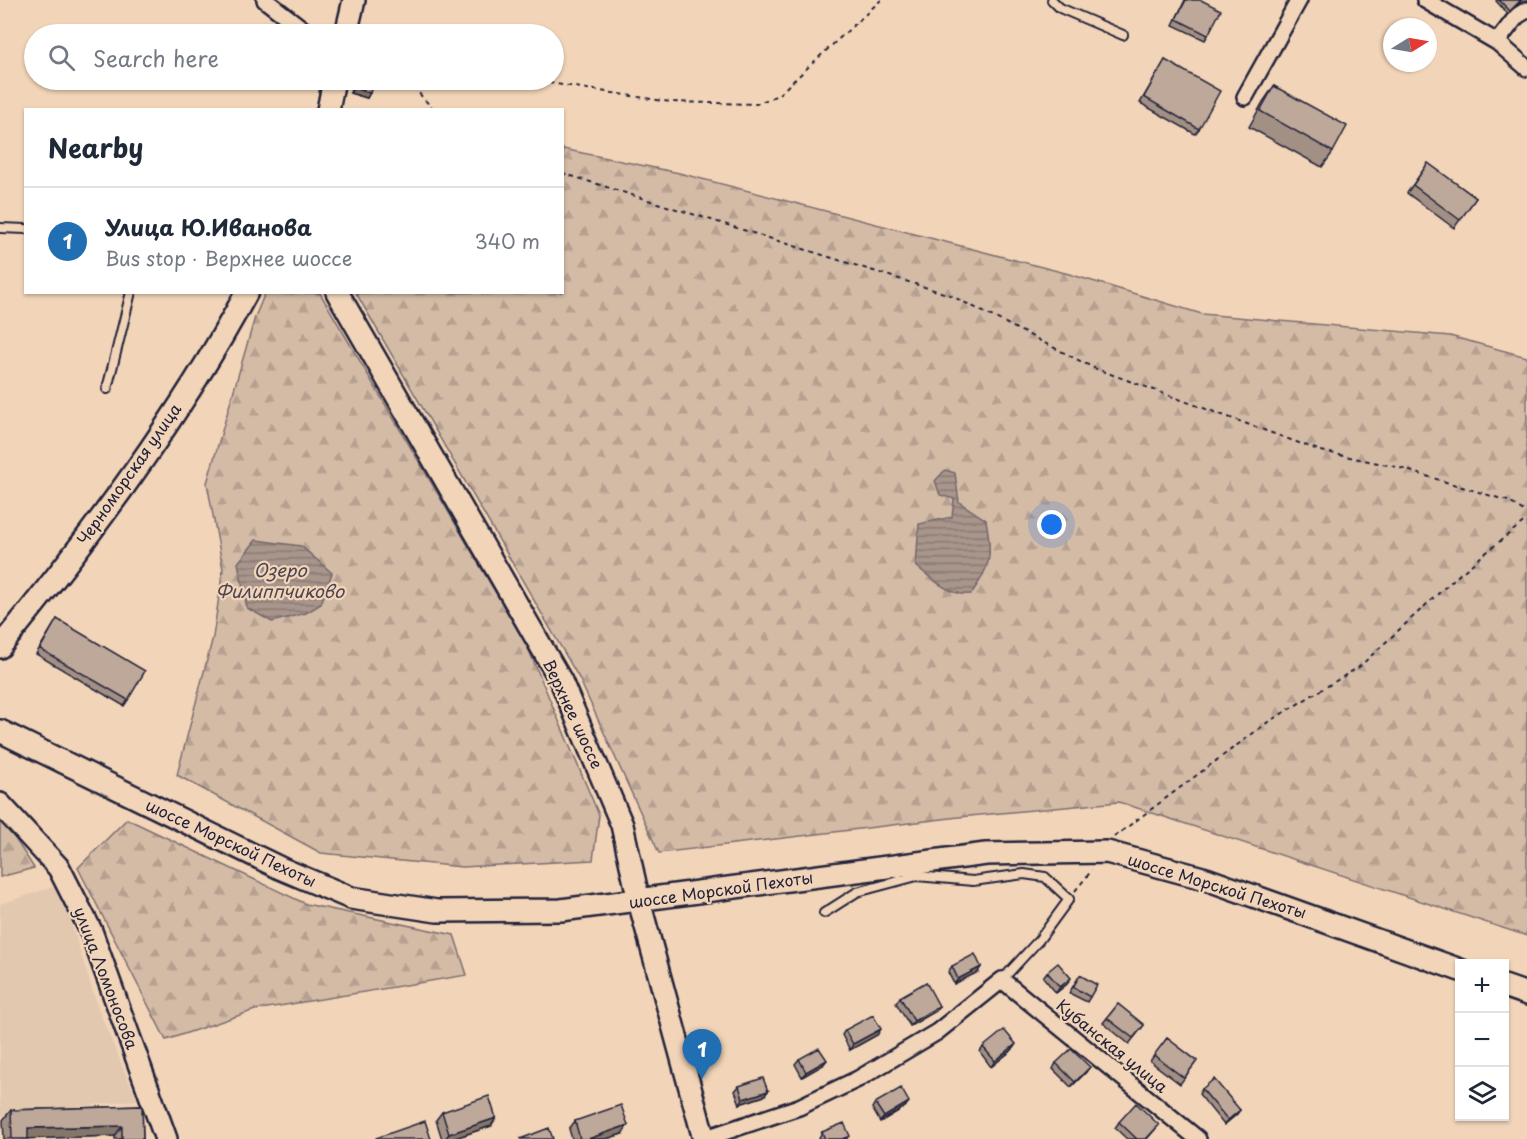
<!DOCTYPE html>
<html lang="en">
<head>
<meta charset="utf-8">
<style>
  :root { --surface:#fff; --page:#f2f2f3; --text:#1f2937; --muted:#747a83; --line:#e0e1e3; --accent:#1f6fb2 }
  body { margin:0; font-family:"Playpen Sans",sans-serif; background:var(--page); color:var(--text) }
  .controls { position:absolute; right:18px; bottom:18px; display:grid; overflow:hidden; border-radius:0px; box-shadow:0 2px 4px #0004 }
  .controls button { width:54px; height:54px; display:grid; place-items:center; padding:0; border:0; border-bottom:2px solid var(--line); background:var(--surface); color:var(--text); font:30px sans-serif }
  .compass { position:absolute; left:1383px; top:18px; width:54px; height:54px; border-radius:50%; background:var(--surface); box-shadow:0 2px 4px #0004; rotate:79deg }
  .you { position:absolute; left:1052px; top:525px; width:21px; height:21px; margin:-15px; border:4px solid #fff; border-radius:50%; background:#1a73e8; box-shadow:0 0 0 9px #1a73e833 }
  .badge { display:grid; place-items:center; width:39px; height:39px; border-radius:50%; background:var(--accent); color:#fff; font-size:20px; font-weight:700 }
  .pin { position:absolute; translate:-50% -50px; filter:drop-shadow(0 2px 3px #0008) }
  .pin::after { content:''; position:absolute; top:32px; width:21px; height:18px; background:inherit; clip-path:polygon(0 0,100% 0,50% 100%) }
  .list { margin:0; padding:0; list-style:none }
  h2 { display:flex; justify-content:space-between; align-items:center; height:78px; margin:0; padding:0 24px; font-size:26px }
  h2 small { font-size:20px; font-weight:400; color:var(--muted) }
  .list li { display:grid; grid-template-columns:39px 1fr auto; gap:18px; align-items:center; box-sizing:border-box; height:108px; padding:0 24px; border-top:2px solid var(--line) }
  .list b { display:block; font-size:22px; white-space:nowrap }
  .list p { margin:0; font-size:20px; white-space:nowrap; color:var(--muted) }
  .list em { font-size:20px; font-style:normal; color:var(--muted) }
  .icon { flex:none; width:33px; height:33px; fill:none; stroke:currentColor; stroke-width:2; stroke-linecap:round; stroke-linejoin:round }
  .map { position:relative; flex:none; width:1527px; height:1139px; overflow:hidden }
  .search { position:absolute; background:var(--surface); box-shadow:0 2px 4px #0004; left:24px; top:24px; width:540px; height:66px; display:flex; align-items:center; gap:15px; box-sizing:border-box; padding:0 21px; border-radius:33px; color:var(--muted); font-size:22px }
  .panel { position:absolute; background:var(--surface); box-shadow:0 2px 4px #0004; left:24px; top:108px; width:540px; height:186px; border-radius:0px }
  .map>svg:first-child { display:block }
  .built { fill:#e2c8af }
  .forest { fill:url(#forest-firs); stroke:#7b6e70; stroke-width:1.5 }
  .water { fill:url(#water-rules); stroke:#72676b; stroke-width:1.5 }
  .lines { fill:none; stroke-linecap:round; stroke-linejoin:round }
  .lane-casing { stroke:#22223b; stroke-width:12 }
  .street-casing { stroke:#22223b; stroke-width:20 }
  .secondary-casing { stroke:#22223b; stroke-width:26 }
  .path { stroke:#22223b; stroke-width:2; stroke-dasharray:4.5 4.5; stroke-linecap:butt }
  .lane { stroke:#f2d5b8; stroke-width:8 }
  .street { stroke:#f2d5b8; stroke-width:15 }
  .secondary { stroke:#f2d5b8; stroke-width:21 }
  .wall { fill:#a39084; stroke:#22223b; stroke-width:1.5 }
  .shaded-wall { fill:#85766b; stroke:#22223b; stroke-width:1.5 }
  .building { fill:#bea899; stroke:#22223b; stroke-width:1.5 }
  .labels { text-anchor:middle; stroke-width:4.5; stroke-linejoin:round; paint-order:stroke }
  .street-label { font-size:16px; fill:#22223b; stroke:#f2d5b8 }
  .water-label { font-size:18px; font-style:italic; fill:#4a4453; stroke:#f2d5b8 }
</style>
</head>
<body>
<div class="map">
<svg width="1527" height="1139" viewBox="0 0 1527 1139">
  <defs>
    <pattern id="forest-firs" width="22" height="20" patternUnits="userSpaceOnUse" patternTransform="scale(1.5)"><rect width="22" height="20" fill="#d4bba6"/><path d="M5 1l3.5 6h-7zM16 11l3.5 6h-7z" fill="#b6a090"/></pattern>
    <pattern id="water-rules" width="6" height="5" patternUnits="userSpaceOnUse" patternTransform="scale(1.5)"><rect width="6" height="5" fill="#a8958b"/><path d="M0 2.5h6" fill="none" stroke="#887973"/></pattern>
  </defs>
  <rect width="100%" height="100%" fill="#f2d5b8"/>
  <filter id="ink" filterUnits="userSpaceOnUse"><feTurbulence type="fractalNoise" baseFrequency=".0167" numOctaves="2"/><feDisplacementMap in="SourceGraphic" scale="12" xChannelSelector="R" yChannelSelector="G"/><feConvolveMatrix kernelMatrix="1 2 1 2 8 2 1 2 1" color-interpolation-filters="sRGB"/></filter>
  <g filter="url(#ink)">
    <!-- built -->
    <path class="built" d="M59,885l40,126 38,89 -137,16v-212z"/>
    <!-- forest -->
    <path class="forest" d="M563,149l116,24 390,101 133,40 248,22 77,21v579l-408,-134 -160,15 -300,36 -80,-175 -223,-385 206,-1z
      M265,293h55l207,353 72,169 -6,45 -131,7 -141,-14 -144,-78 36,-138 10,-68 -16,-86 48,-166z
      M0,819l3,1 31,48 -34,9z
      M127,819l179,85 148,31 13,40 -212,35 -89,30 -88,-172z"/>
    <!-- water -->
    <path class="water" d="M945,470l10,3 4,29 27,18c6,34 6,45 -15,74 -20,3 -40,-16 -55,-28l3,-42 33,-7 2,-18 -14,-4 -5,-14z
      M256,540l45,6 31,27 -11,31 -15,9 -34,9 -25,-14 -9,-45z"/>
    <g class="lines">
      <!-- lane casing -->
      <g class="lane-casing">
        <path id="lane" d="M1052,0l8,8 63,27
          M0,228l26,1
          M107,389l24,-97
          M824,913l33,-21 60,-16 56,5 51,-7 21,3 24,22 -30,41 -37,40"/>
      </g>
      <!-- street casing -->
      <g class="street-casing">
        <path id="street" d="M265,0l44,34
          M1425,0l72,42 30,26
          M1497,42l20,-26 10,-6
          M1245,97l54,-97
          M703,1139l96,-32 59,-28 79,-47 65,-52 196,159"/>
      </g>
      <!-- secondary casing -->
      <g class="secondary-casing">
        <path id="secondary" d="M346,34l8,-34
          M328,110l6,-30
          M337,292l224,389 61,144 17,76 65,238
          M0,647c90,-110 180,-230 247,-355
          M0,731l280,137 71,30 86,13 124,-1 425,-56 121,-2 99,27 254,91
          M0,804l59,64 32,63 75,208
          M1504,986l23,8"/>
      </g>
      <!-- path -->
      <path class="path" d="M407,80l27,30
        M531,80l139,22 86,2 22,-9 103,-95
        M562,173l388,122 144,73 227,83 76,16 111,34 19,12
        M1114,837l154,-115 91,-55 95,-88 73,-60
        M1075,891l17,-21"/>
      <!-- lane -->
      <use href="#lane" class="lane"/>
      <!-- street -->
      <use href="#street" class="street"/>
      <!-- secondary -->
      <use href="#secondary" class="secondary"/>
    </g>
    <!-- wall -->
    <path class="wall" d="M1185,0h16l7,35 -3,5 -32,-15z
      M1497,0h25l-14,14 -12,-13z
      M1165,60l34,69 -4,5 -55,-31z
      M354,80h20l-7,18 -17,-5z
      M1274,86l59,66 -11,15 -73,-40 14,-25z
      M1428,163l48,35 -22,30 -47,-35z
      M57,619l71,81 -4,6 -88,-52z
      M952,966l26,6 -24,12 -6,-12z
      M1047,972l20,12 -11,9 -13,-16z
      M1080,975l10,22 -3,5 -18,-9z
      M900,997l39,9 -3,5 -26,15 -14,-23z
      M1118,1004l26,21 -15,19 -26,-21z
      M845,1030l32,5 -27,15 -8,-15z
      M1167,1038l30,23 -17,23 -30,-23z
      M983,1047l29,3 -21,17 -11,-15z
      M799,1059l24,6 -21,12 -7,-13z
      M1056,1063l30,9 -15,15 -18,-18z
      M739,1086l29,5 -4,5 -24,8 -5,-13z
      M1202,1089l38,21 -4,5 -12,10 -25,-31z
      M875,1103l30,4 -25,15 -8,-14z
      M142,1106l1,33h-28v-3l-111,3 -1,-19 8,-10z
      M442,1112l49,14 -39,13h-10l-6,-19z
      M575,1121l47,13 -16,5h-34l-3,-10z
      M1119,1122l40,3 -12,14h-20l-12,-11z
      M822,1132l26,7h-29v-1z"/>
    <!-- shaded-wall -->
    <path class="shaded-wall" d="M354,88l16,5 -3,5 -17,-5z
      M981,967l-3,5 -24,12 4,-5z
      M1071,978l-4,6 -11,9 4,-6z
      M939,1006l-3,5 -26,15 4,-5z
      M881,1029l-4,6 -27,15 3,-6z
      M1016,1044l-4,6 -21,17 4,-6z
      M827,1060l-4,5 -21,12 4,-5z
      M1090,1067l-4,5 -15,15 4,-5z
      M768,1091l-4,5 -24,8 3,-5z
      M909,1102l-4,5 -25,15 4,-5z
      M1240,1110l-4,5 -12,10 4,-5z
      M496,1118l-5,8 -39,13h-7l4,-5z
      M628,1125l-6,9 -16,5h-18z
      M122,1126l-7,10 -94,3 7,-11z"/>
    <!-- building -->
    <path class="building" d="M1186,0h15l20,10 -13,25 -32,-16z
      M1499,0h22l-11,11z
      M1165,60l55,31 -21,38 -55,-32z
      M356,80h18l-4,13 -16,-5z
      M1274,86l73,40 -14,26 -73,-41z
      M1428,163l48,35 -16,22 -47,-35z
      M57,619l88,52 -17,29 -88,-51z
      M975,954l6,13 -23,12 -6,-13z
      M1058,963l13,15 -11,9 -13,-15z
      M1080,975l17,10 -7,12 -17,-10z
      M926,982l13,24 -25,15 -14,-24z
      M1118,1004l26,21 -11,13 -26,-20z
      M873,1015l8,14 -28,15 -8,-14z
      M1004,1030l12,14 -21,17 -12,-14z
      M1167,1038l30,23 -13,17 -30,-23z
      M819,1048l8,12 -21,12 -7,-13z
      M1071,1049l19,18 -15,15 -19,-19z
      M763,1078l5,13 -25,8 -4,-13z
      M1214,1079l26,31 -12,10 -26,-31z
      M901,1088l8,14 -25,15 -9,-14z
      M489,1096l7,22 -47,16 -7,-22z
      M1136,1103l23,22 -13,14h-9l-18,-17z
      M621,1105l7,20 -40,14h-8l-5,-18z
      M142,1106l1,33h-21v-13l-94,2v11h-16l-1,-29z
      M425,1121l6,18h-55v-1z
      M844,1123l6,13 -8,3h-17l-3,-7z
      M549,1128l4,11h-33z"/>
  </g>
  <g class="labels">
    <!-- street labels -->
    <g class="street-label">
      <text transform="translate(129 474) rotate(-55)" y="6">Черноморская улица</text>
      <text transform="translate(573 714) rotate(65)" y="6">Верхнее шоссе</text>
      <text transform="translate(231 843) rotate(25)" y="6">шоссе Морской Пехоты</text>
      <text transform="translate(1217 886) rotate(17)" y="6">шоссе Морской Пехоты</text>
      <text transform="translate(721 890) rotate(-8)" y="6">шоссе Морской Пехоты</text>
      <text transform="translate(106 978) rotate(69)" y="6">улица Ломоносова</text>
      <text transform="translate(1112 1046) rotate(39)" y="6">Кубанская улица</text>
    </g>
    <!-- water labels -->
    <g class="water-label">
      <text x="280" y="577">Озеро<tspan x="280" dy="21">Филиппчиково</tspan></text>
    </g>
  </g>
</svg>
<div class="controls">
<button>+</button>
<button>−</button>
<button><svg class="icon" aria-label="layers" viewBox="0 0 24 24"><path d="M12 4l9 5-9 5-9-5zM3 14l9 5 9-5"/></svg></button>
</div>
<svg class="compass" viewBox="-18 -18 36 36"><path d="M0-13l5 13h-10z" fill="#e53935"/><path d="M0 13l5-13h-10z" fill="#747a83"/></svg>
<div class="you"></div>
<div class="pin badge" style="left:702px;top:1079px">1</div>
<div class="search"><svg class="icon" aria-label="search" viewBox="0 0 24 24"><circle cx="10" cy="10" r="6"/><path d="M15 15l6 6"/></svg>Search here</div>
<section class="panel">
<h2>Nearby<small></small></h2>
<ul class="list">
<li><span class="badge">1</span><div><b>Улица Ю.Иванова</b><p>Bus stop · Верхнее шоссе</p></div><em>340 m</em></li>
</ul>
</section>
</div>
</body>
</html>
